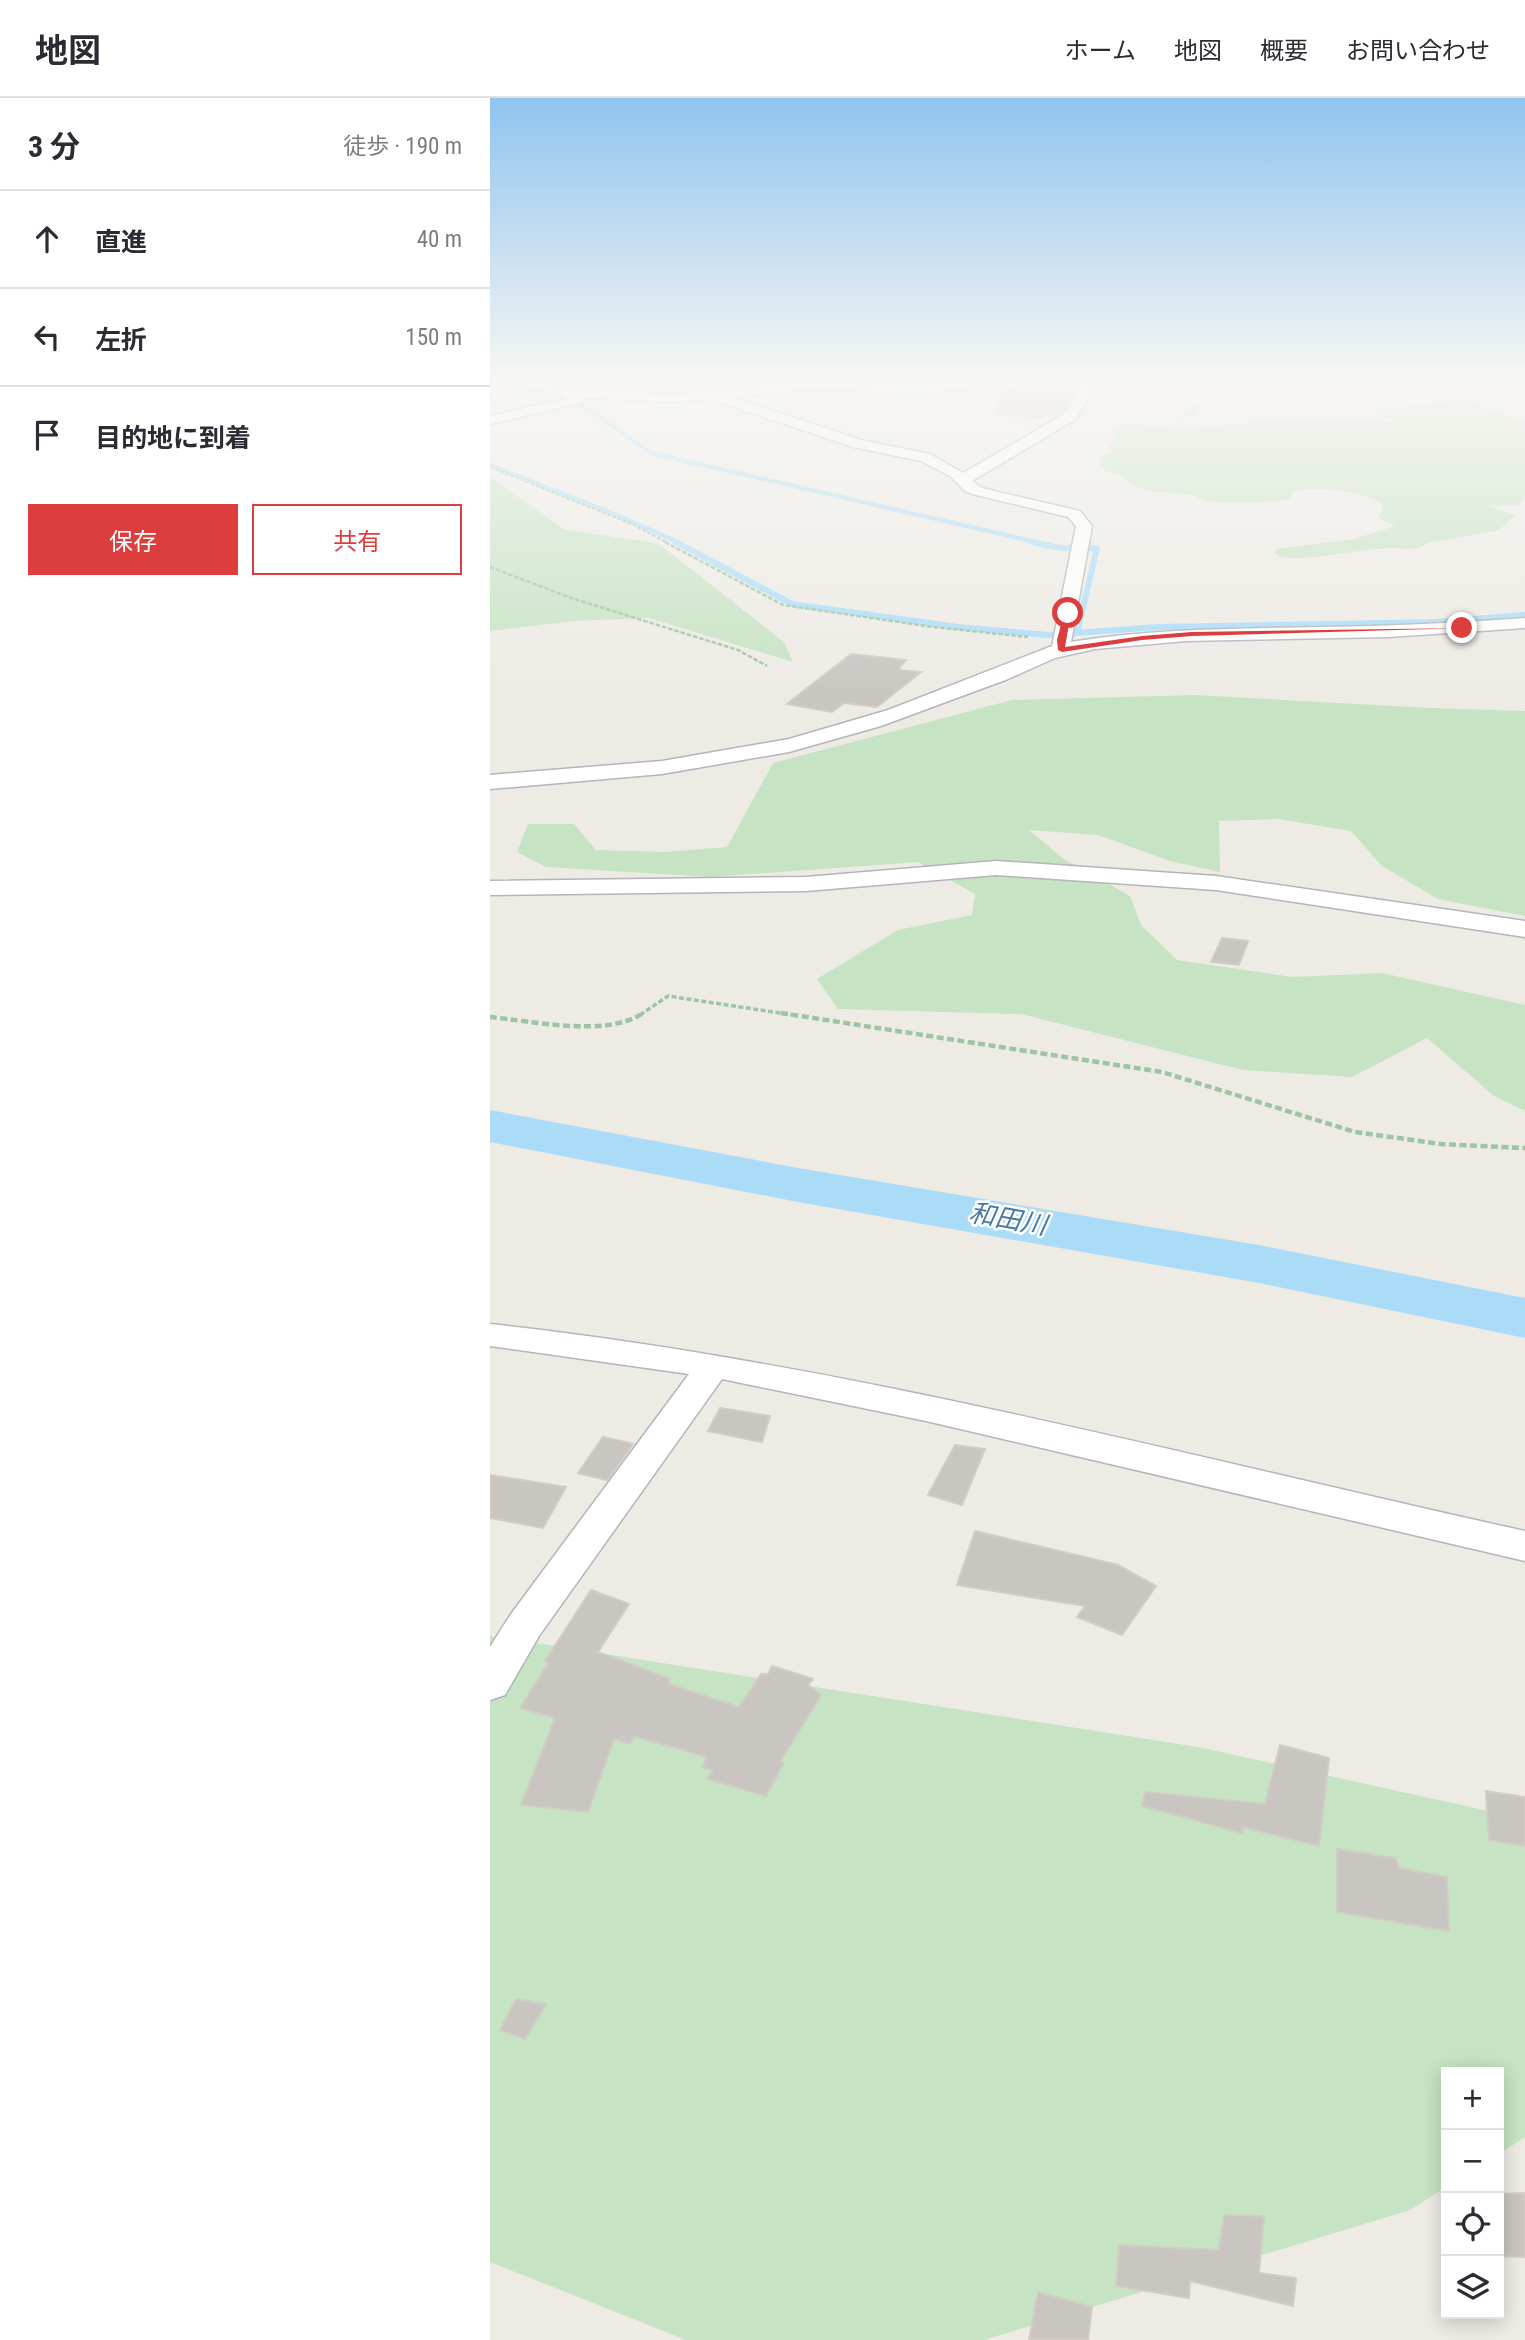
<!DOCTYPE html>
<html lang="ja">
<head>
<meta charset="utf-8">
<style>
  :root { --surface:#fff; --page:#f7f7f7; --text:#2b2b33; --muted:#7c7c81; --line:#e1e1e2; --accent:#db3e3d }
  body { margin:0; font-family:"Roboto Condensed","Noto Sans JP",sans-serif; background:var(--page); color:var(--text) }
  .controls { position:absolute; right:21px; bottom:21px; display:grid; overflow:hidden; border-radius:0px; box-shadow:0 4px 18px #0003 }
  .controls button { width:63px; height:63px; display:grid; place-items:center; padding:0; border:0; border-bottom:2px solid var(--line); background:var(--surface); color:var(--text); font:35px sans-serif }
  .stop { position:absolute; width:21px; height:21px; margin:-16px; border:5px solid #db3e3d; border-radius:50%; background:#fff }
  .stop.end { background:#db3e3d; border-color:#fff; box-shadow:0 2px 7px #0008 }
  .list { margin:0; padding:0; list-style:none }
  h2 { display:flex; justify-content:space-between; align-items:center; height:91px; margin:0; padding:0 28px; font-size:30px }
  h2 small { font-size:23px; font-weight:400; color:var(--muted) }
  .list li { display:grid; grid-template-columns:46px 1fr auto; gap:21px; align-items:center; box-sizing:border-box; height:98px; padding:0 28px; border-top:2px solid var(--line) }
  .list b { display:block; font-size:26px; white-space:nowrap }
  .list em { font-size:23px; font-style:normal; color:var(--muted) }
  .actions { display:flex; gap:14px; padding:21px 28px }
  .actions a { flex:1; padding:16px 0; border:2px solid var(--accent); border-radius:0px; text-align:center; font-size:24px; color:var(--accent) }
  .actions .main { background:var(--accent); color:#fff }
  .icon { flex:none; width:38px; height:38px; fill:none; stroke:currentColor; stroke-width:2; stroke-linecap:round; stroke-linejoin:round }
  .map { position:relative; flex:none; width:1035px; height:2242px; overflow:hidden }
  header { display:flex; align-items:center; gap:42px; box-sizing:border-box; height:98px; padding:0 35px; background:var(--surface); border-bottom:2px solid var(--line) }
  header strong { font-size:33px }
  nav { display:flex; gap:38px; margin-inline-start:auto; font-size:24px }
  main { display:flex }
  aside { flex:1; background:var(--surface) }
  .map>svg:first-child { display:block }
  .green { fill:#c6e3c3 }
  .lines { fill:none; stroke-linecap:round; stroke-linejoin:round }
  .stream-far1 { stroke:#aadcf8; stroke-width:4.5 }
  .stream { stroke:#aadcf8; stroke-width:6 }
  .river { fill:#aadcf8; fill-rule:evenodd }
  .building { fill:#c9c6c2; stroke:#d2ccc4; stroke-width:2 }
  .minor-casing { stroke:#b2b5b9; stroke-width:3 }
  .path-far3 { stroke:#9dc4a5; stroke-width:2; stroke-dasharray:3.5 2; stroke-linecap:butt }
  .path-far2 { stroke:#9dc4a5; stroke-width:2.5; stroke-dasharray:4.5 2; stroke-linecap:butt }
  .path-far1 { stroke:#9dc4a5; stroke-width:3.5; stroke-dasharray:5 2.5; stroke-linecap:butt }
  .path { stroke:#9dc4a5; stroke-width:4.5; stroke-dasharray:7 3.5; stroke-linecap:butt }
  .minor { fill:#fff; fill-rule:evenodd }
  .route { fill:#db3e3d }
  .labels { text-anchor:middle; stroke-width:5; stroke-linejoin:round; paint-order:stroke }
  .water-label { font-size:26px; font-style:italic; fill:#4679a1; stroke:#fff }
</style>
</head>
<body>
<header>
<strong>地図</strong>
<nav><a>ホーム</a><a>地図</a><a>概要</a><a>お問い合わせ</a></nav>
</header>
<main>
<aside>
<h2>3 分<small>徒歩 · 190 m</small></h2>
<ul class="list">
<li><svg class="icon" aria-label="ahead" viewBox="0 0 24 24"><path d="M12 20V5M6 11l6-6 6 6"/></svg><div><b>直進</b></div><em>40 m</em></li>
<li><svg class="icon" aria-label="left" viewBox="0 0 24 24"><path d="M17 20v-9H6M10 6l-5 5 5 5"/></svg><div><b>左折</b></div><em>150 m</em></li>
<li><svg class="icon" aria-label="arrive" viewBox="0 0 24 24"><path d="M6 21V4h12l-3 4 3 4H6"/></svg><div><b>目的地に到着</b></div></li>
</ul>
<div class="actions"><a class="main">保存</a><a>共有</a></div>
</aside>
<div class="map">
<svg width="1035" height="2242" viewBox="0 0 1035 2242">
  <rect width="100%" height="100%" fill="#eeebe5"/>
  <!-- green -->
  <path class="green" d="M978,302l57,23v75l-7,7 -29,1 26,9 -16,15 -71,13c-8,7 -21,6 -31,5 -37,0 -71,11 -108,10 -7,0 -11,-2 -15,-5l2,-4 78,-10 41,-13 -17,-8 4,-7v-8c-27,-13 -60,-17 -89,-12l-3,8c-21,4 -62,6 -83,2 -5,-1 -10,-5 -15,-6 -21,-3 -60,-1 -72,-21l-16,-3 -5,-7 2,-7 12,-4 -4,-6 6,-8 1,-8 9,-8 57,6 79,-7h133l-18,-13z
    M0,379l74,52 95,15 125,98 9,20 -144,-44 -75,3 -84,10z
    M705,597l236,13 94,3v205l-87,-17 -56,-33 -31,-35 -73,-12 -59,2 1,51 -50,-11 -72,-26 -69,-5 36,30 65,36 11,29 36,35 115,17 90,-4 143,32v106l-31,-15 -67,-58 -75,39 -109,-7 -222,-56 -183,-5 -21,-30 81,-49 74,-15 3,-21 -57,-32 -208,15 -164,-10 -29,-15 11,-28h46l22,26 69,2 62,-5 46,-84 239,-63z
    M0,1538l708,111 327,72v318l-26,17v-82h-53v115l-36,23 -426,130h-298l-196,-78z"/>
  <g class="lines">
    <!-- stream-far1 -->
    <path class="stream-far1" d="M12,282l30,10 37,6 82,57 389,90
      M0,367l122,48 68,30"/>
    <!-- stream -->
    <path class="stream" d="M186,444l116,62 166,23 90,8 111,-8 276,-5 90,-7
      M542,444l28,6h37l-20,85"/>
    <!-- river -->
    <path class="river" d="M0,1012l308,58 461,77 266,53v40l-266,-55 -461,-81 -308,-60z"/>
  </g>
  <!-- building -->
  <path class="building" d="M557,282h30v8l-13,23 -20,6 -49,-2 10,-26 34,-2z
    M361,556l55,6 -8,10 23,2 -44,35 -33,-4 -12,9 -45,-8z
    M732,840l26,3 -9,24 -28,-3z
    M230,1310l50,8 -8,26 -54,-11z
    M113,1339l30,7 -26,36 -29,-7z
    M465,1347l30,4 -23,56 -34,-10z
    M0,1377l76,12 -23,41 -53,-10z
    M485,1433l143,34 38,21 -34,49 -45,-18 8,-11 -128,-21z
    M101,1492l38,14 -31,48 72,27 -1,5 70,23 22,-33h7l4,-8 41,13 -5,6 13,10 -41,67 4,1 -18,33 -59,-17 6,-9 -11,-3 5,-10 -73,-21 -4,8 -16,-5 -26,73 -67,-7 34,-87 -35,-10 29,-46 -4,-1z
    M790,1647l49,13 -10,88 -76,-19 -1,6 -100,-27 3,-14 120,12z
    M996,1693l39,6v49l-36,-6z
    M847,1751l58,9 4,10 48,9 2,54 -112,-19z
    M26,1901l30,5 -21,35 -25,-9z
    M1035,2095v64l-26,-1v-62z
    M734,2117l40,1 -5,57 37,5 -3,28 -103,-25 -1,17 -73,-12 3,-41 100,5z
    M548,2194l54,15 -4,33h-59z"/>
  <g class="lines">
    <!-- minor casing -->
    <g class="minor-casing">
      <path id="minor" d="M18,282h23l37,10 106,4 127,-12 129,2 115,-4 -6,4 -109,8 -129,-2 -70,7 130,43 69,14 33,19 103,-60 19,-33h13l-22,39 -104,62 10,7 98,23 12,15 -21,116c83,-14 166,-13 251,-15 68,-1 135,-4 203,-9v10l-136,9 -203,4 -91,8 -40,9 -47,21 -127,47 -92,26 -127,22 -172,15v-14l172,-14 127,-22 99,-29 164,-64 24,-120 -8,-9 -96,-23 -7,-3 -15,-15 -29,-15 -68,-14 -143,-48 -36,3 -92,-4 -1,5 -91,21v-8l78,-18z
        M659,282h231l-6,4 -46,3 -173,-3z
        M506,763l220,15 309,45v16l-309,-47 -220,-15 -190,16 -316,4v-14l316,-4z
        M0,1226c350,38 692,131 1035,207v30l-599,-140 -204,-42 -183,257 -34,59 -15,5v-53l21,-33 178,-240 -199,-28z"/>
    </g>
    <!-- path-far3 -->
    <path class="path-far3" d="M688,322l28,-18
      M0,369l144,58 34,18"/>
    <!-- path-far2 -->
    <path class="path-far2" d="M175,444l118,63 150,22 95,10
      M0,469l81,31 167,52 29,16"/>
    <!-- path-far1 -->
    <path class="path-far1" d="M150,917l28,-19 125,19"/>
    <!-- path -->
    <path class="path" d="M291,915l381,59 193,60 86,12 84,4
      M0,919c42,4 117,21 153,-4"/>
    <!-- minor -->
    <use href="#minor" class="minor"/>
  </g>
  <!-- sky -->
  <linearGradient id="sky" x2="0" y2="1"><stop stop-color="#8fc4ee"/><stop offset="0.47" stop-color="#f7f6f3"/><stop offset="1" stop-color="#f7f6f3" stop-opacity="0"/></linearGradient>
  <rect width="1035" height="596" fill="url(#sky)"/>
  <!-- route -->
  <path class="route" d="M578,513l3,2 -6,34 77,-11 50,-4 273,-4 -273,8 -50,4 -80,12 -4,-2 -1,-10 7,-27z"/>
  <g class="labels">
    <!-- water labels -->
    <g class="water-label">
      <text transform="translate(518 1121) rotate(10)" y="9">和田川</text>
    </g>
  </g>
</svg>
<div class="controls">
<button>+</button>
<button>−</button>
<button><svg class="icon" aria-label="locate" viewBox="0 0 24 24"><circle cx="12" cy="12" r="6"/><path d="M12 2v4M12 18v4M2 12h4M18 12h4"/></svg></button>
<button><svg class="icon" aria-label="layers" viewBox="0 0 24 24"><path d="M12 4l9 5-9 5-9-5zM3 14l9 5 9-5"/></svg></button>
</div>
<div class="stop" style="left:578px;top:515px"></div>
<div class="stop end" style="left:972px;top:530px"></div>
</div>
</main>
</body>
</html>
